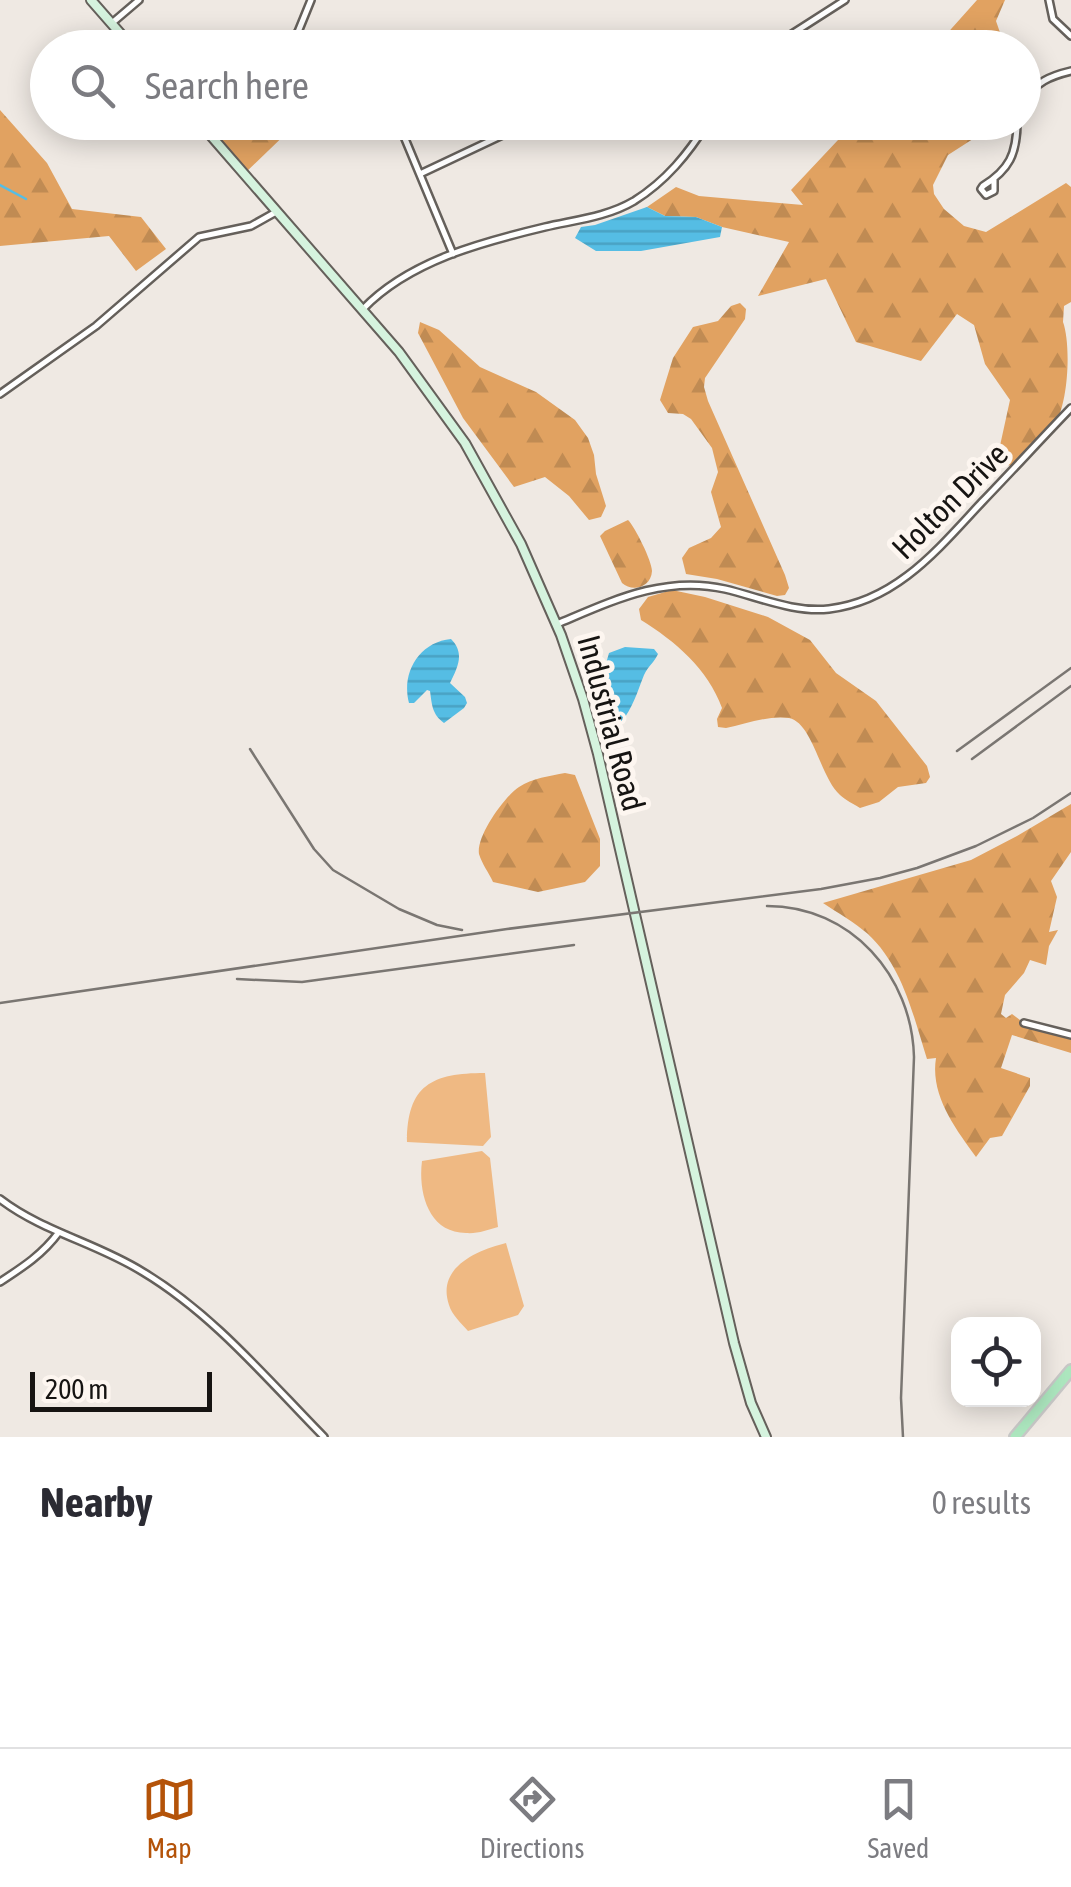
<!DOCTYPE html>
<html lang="en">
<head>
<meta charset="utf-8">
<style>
  :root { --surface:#fff; --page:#f7f7f7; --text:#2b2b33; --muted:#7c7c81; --line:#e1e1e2; --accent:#b45309 }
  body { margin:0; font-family:"Asap Condensed",sans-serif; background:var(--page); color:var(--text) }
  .controls { position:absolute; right:30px; bottom:30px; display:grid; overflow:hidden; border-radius:20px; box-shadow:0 5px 25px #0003 }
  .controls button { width:90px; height:90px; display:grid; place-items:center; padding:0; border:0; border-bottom:2px solid var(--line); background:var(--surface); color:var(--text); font:50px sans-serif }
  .scale { position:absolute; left:30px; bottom:25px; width:182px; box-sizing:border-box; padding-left:10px; border:5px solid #161412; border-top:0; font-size:28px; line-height:35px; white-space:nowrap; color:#161412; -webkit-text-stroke:8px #fdf6f0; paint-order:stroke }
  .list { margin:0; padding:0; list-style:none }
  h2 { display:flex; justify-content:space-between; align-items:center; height:130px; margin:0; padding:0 40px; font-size:42px }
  h2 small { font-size:32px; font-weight:400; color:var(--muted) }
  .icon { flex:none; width:55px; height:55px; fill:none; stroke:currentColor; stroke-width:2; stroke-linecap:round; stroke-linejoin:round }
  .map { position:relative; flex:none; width:1071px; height:1437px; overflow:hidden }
  .search { position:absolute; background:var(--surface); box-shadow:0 5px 25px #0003; left:30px; right:30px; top:30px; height:110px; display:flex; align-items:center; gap:25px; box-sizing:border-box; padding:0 35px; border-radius:55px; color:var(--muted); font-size:38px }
  .sheet { height:310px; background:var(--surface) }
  nav { display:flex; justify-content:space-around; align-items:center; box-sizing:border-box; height:140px; border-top:2px solid var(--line); background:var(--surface); font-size:28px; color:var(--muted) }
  nav a { display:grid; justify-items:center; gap:5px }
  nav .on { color:var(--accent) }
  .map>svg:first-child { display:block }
  .forest { fill:url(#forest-firs) }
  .pitch { fill:#efb983 }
  .water { fill:url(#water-rules) }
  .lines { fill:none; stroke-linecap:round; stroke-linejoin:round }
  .stream { stroke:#55bde4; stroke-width:2.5 }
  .street-casing { stroke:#65605b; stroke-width:10 }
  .secondary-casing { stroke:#65605b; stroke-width:12 }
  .primary-casing { stroke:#c7c7c6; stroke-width:14 }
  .street { stroke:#fff; stroke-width:5 }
  .secondary { stroke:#d5f3de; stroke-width:8 }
  .primary { stroke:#ace6be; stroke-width:9 }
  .rail { stroke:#7a7672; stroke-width:2.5 }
  .labels { text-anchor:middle; stroke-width:10; stroke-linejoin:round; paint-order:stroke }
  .street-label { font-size:32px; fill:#161412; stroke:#fdf6f0 }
</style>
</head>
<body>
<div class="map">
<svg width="1071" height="1437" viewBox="0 0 1071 1437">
  <defs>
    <pattern id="forest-firs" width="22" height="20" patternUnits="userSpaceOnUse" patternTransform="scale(2.5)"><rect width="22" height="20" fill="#e1a261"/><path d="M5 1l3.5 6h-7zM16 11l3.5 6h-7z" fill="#c08b53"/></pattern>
    <pattern id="water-rules" width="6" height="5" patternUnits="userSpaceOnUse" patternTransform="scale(2.5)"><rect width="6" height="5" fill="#55bde4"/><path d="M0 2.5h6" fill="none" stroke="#49a2c3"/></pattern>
  </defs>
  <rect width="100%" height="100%" fill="#efe9e3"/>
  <!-- forest -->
  <path class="forest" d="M977,0h28l-9,21 9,26h-70z
    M0,110l47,53 25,46 69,8 25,32 -30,22 -27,-35 -109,10z
    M247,123h50l-53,51 -30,-34z
    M881,123h91l4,14 -28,18 -15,30 1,9 10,15 20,17 22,6 80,-49 5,4v115l-7,4 -1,16c8,22 6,81 -9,104 -10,15 -26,27 -38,40l-20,-2 14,-64 -25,-36 -11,-39 -17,-11 -36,47 -65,-19 -30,-63 -68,17 31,-54 -67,-15 -26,-10 -31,-1 -18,-9 29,-20 23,9 104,9 -12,-15 47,-50 32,-2z
    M740,303l6,6 -1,10 -40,59 -1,9 4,14 77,174 4,13 -4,7 -8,1 -60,-17 -31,-5 -4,-16 7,-10 22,-10 10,-11 -10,-35 7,-20 -6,-24 -21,-29 -8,-5 -15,-1 -8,-13 13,-42 20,-31 25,-6 13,-15z
    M420,322l19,8 41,37 56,25 39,28 13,18 6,17 2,19 10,32 -5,11 -12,3 -20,-24 -24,-19 -31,10 -51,-69 -45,-85z
    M628,520c7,7 24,41 24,51 -1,17 -20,21 -30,12l-22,-47 5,-5z
    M672,590l33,7 63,20 42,23 26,33 40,28 51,65 3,11 -4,6 -28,4 -19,15 -19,6c-6,-4 -15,-8 -20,-13 -20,-18 -27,-72 -51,-77 -20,-3 -44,6 -63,10l-8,-1 -1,-8 5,-11c-14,-39 -47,-67 -81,-88l-2,-11 9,-12z
    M565,773l10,2 25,64v27l-15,16 -47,10 -45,-10c-4,-9 -11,-18 -14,-28 -3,-18 26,-58 40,-67 13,-9 31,-11 46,-14z
    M1071,804v48l-20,29 6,16 -8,35 9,-2 -9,16 -3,19 -16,-5 -6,13 -19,22 -4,19 5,4 6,-4 12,9 47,12v18l-59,-18 -11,33 29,10v8l-28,50 -12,2 -14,19c-21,-29 -46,-62 -40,-99l-9,1c-14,-44 -24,-92 -59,-125 -14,-12 -30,-21 -45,-31l148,-43 46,-24z"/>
  <!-- pitch -->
  <path class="pitch" d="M485,1073l6,64 -8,9 -76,-4c0,-57 25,-69 78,-69z
    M482,1151l8,7 8,69c-10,3 -21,7 -32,6 -38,0 -48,-41 -44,-72z
    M506,1243l18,63 -6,9 -50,16c-7,-8 -16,-16 -19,-26 -13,-38 29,-55 57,-62z"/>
  <!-- water -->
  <path class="water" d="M647,207l18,9 31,1 26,10 -2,10 -79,14h-45l-21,-13 6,-11 14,-2z
    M451,639c14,14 7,28 -1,44l15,14 2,6 -3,5 -20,15c-12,-9 -12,-18 -14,-32l-3,-1 -13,13h-5c-8,-30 10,-61 42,-64z
    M625,647l29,2 4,5c-4,9 -10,12 -14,21 -7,18 -11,32 -23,48 -25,-24 -21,-39 -12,-70z"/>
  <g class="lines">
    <!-- stream -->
    <path class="stream" d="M0,185l26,14"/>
    <!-- street casing -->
    <g class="street-casing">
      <path id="street" d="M1049,0l4,19 18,17
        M112,23l27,-23
        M283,48l15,-16 13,-32
        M770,48l75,-48
        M1024,101c12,-19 26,-25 47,-30
        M398,122l55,132
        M420,174l110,-52
        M994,180v11l-8,4 -5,-6 2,-3c26,-16 34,-32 34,-64
        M363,309c46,-48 119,-67 182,-82 30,-7 62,-10 89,-26 32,-20 54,-47 74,-79
        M0,394l96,-68 103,-89 52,-11 25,-14
        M557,624c55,-23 107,-49 168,-35 34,8 69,24 104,20 68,-8 110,-61 153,-107 30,-31 59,-63 89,-94
        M1024,1023l47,12
        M0,1199c43,33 97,44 143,73 70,42 124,107 181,165
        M0,1282c23,-15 43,-28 59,-50"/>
    </g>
    <!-- secondary casing -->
    <g class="secondary-casing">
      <path id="secondary" d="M91,0l42,48
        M199,122l200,230 66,91 56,101 40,91 22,64 15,55 136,589 17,60 15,34"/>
    </g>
    <!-- primary casing -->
    <g class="primary-casing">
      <path id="primary" d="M1015,1437l56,-67"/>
    </g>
    <!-- street -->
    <use href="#street" class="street"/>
    <!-- secondary -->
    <use href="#secondary" class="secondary"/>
    <!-- primary -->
    <use href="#primary" class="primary"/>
    <!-- rail -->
    <path class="rail" d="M250,749l64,100 19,21 66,39 38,16 25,5
      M957,751l114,-83
      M972,759l99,-73
      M767,906c84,0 145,70 147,151l-13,341 2,39
      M237,979l65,3 272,-37
      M0,1003l507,-74 314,-40 59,-11 37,-10 59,-22 57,-28 38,-25"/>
  </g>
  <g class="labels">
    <!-- street labels -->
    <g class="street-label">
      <text transform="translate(950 501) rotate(-45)" y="11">Holton Drive</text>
      <text transform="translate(611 723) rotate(75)" y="11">Industrial Road</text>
    </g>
  </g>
</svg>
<div class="controls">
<button><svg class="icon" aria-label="locate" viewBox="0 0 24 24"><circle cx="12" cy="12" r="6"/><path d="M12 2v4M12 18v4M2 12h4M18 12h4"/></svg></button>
</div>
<div class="scale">200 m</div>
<div class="search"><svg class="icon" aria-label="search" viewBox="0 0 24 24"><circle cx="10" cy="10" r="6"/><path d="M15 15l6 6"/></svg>Search here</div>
</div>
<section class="sheet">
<h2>Nearby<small>0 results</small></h2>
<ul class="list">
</ul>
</section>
<nav>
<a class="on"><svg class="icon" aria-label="map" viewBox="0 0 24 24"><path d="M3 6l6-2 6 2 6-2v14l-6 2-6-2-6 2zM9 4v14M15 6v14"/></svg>Map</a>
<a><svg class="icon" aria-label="directions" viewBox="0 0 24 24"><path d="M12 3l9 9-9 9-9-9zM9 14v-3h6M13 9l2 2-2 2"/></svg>Directions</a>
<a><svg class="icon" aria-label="saved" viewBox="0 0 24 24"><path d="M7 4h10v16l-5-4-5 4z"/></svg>Saved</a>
</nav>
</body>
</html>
